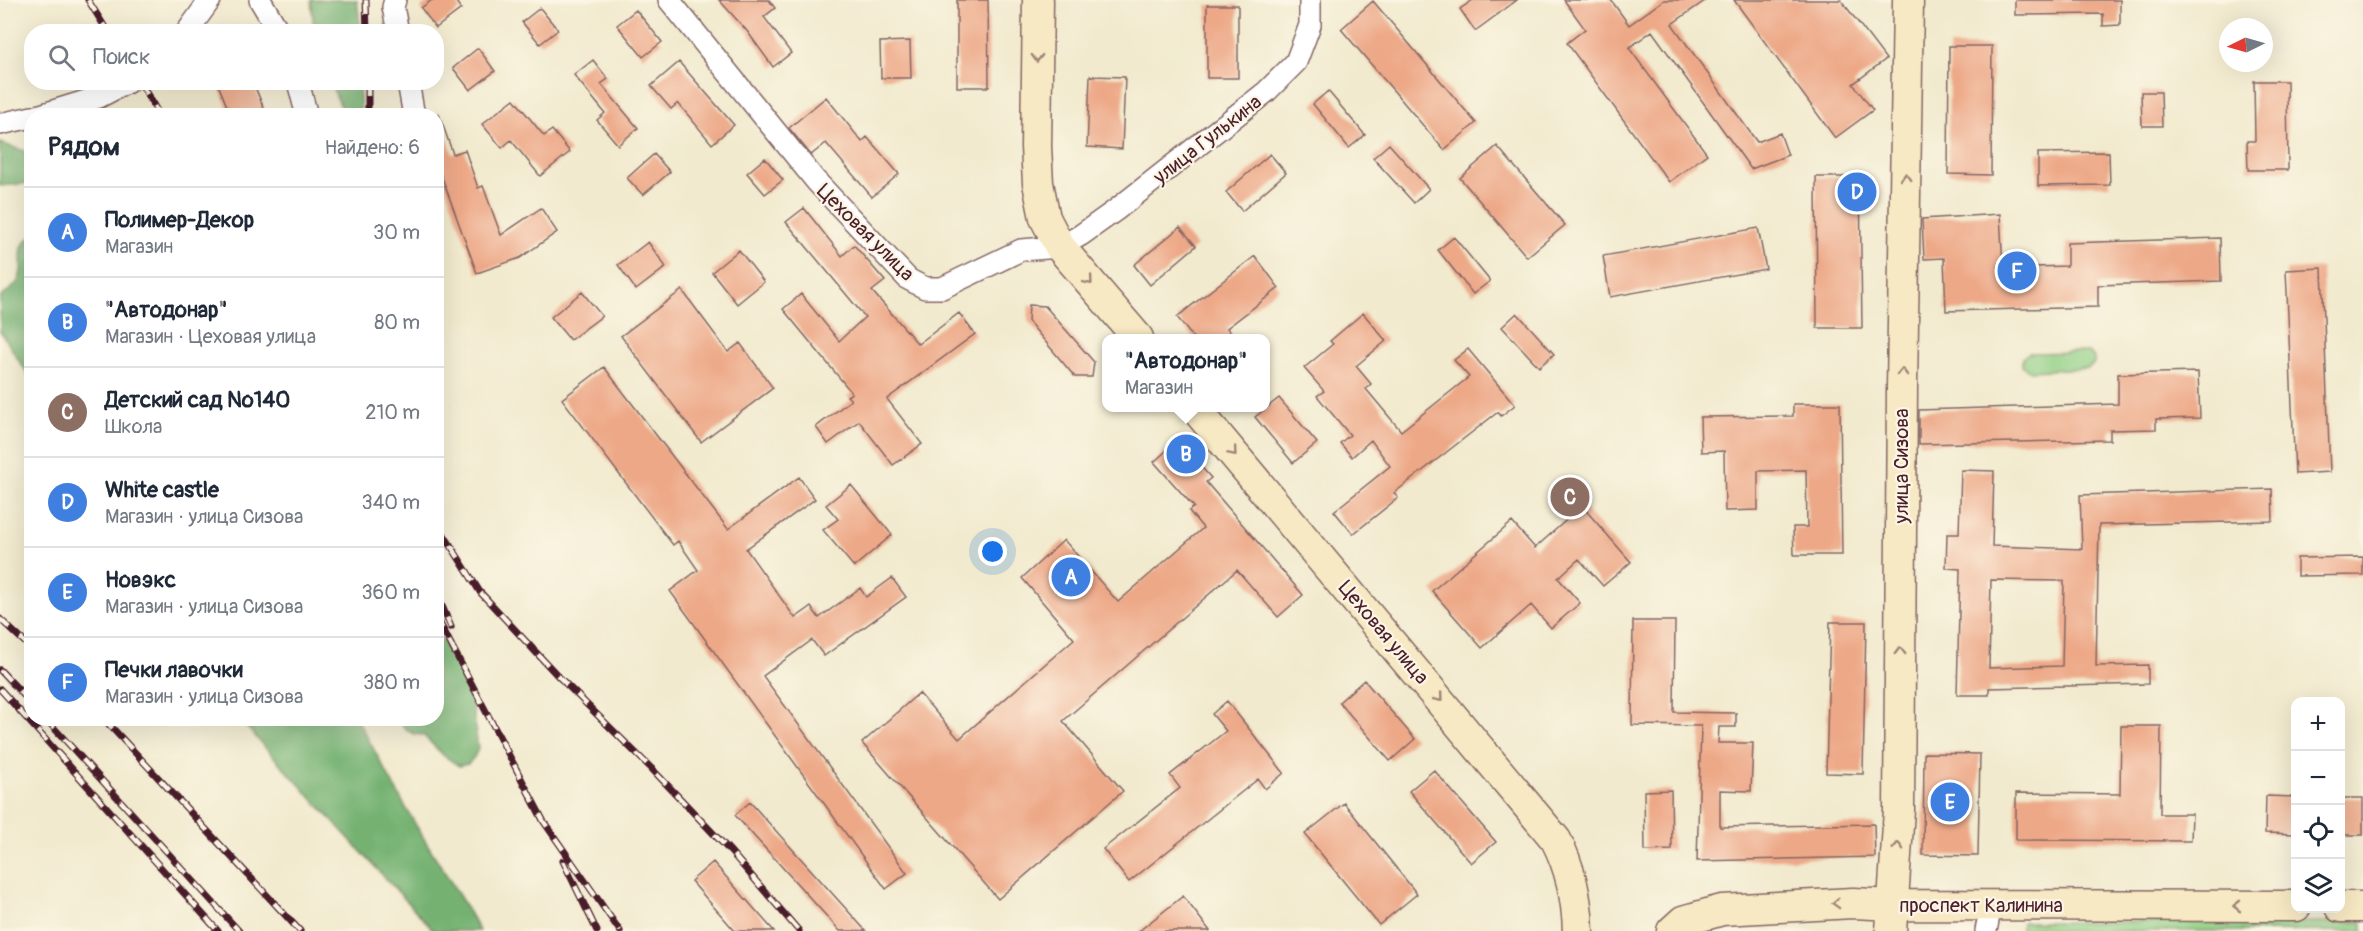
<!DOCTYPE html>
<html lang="ru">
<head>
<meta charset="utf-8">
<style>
  :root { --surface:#fff; --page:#f2f2f3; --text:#1f2937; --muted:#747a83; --line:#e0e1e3; --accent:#0b8043 }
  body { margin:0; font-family:Pangolin,sans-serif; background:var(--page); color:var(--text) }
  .controls { position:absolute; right:18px; bottom:18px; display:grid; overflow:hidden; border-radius:12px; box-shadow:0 6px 24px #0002 }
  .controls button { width:54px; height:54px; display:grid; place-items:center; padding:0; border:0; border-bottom:2px solid var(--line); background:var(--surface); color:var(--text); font:30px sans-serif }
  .compass { position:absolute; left:2219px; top:18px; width:54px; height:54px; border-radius:50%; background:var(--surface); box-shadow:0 6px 24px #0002; rotate:265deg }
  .you { position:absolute; left:993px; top:552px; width:21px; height:21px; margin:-15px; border:4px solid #fff; border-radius:50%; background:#1a73e8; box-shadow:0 0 0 9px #1a73e833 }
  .badge { display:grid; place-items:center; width:39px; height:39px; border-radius:50%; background:var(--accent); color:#fff; font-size:20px; font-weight:700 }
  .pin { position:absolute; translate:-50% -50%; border:3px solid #fff; box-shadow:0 2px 6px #0006 }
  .popup { position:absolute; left:1102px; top:334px; width:168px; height:78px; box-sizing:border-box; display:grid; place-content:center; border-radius:12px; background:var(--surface); filter:drop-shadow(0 2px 4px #0005); font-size:20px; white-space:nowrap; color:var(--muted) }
  .popup b { font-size:22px; color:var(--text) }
  .popup::after { content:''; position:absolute; left:50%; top:100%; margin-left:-12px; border:12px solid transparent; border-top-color:var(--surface) }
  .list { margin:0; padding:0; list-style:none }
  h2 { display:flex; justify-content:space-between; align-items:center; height:78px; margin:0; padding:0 24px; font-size:26px }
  h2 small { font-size:20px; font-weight:400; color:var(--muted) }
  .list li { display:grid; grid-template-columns:39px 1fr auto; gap:18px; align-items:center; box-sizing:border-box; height:90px; padding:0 24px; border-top:2px solid var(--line) }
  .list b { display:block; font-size:22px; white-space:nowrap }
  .list p { margin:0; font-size:20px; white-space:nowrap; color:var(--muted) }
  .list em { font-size:20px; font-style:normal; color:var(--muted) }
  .icon { flex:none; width:33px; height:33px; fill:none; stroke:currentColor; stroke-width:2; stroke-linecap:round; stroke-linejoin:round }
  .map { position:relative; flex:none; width:2363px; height:931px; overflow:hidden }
  .search { position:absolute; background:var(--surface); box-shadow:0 6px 24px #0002; left:24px; top:24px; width:420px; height:66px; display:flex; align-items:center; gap:15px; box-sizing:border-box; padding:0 21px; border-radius:24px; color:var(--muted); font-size:22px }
  .panel { position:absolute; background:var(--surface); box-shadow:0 6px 24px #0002; left:24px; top:108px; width:420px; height:618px; border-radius:24px }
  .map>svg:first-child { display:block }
  .green { fill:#90cf85; stroke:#6d7758; stroke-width:1.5 }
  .forest { fill:#74b272; stroke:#5f684e; stroke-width:1.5 }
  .building { fill:#eda887; fill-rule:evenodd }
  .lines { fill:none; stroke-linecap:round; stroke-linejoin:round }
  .street-casing { stroke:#846664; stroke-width:24 }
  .secondary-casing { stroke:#846664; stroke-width:33 }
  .street { stroke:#fff; stroke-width:21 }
  .secondary { stroke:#f7e9c3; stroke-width:30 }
  .rail-casing { stroke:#4a1f2b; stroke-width:7 }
  .rail { stroke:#fcf5e5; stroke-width:4.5; stroke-dasharray:14; stroke-linecap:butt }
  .oneway { stroke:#a08477 }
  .labels { text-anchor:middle; stroke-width:4.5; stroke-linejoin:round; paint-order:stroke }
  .street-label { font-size:20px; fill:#4a1f2b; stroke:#fcf5e5 }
</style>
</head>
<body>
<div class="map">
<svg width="2363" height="931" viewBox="0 0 2363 931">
  <rect width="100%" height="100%" fill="#fcf5e5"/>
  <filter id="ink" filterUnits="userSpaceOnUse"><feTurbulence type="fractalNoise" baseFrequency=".0167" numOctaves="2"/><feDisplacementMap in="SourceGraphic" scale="12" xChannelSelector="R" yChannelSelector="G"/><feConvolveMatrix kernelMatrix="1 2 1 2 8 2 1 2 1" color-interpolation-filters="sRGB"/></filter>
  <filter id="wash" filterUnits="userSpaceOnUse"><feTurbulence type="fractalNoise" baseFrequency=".008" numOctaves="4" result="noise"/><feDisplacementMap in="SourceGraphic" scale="24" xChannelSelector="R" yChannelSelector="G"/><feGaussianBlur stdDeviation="1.35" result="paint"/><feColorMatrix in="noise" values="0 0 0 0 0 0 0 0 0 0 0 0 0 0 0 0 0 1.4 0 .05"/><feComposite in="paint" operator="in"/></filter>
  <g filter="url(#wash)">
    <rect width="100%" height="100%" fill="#f1eace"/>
    <!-- green -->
    <path class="green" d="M2088,352l6,6v5l-6,5 -58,3 -8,-6v-7l7,-5z
      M2022,922h341v9h-342z"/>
    <!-- forest -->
    <path class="forest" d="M311,0h46l4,31h-47z
      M330,83h29l2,32h-16z
      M0,143l31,10v30l-31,3z
      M31,237v142l-31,-48v-33c6,-6 14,-10 18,-17 9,-16 -5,-33 13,-44z
      M437,631l25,43 10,27 6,48 -4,8 -6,7 -9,2 -15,-10 -21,-21 -9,-1 -8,-4 -9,-11 39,-1z
      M239,719h118c21,37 41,76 63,113 19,33 42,65 59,99h-45z"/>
    <g id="blocks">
      <!-- building -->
      <path class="building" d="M432,0h23l6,9 -25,19 -15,-20z
        M719,0h50l6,8 -11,9 27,36 -18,14 -26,-36z
        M957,0h31l1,87h-32z
        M1473,0h44l-42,31 -15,-22z
        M1564,0h47l18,25 35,-25h42l-34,24 85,118 23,-9 8,22 -37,14 -99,-138 -23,17 78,106 -38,28 -102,-139 18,-14z
        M1734,0h107l45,59 -33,25 20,26 -38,28z
        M2015,0h105v25l-17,1v-12l-88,1z
        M1373,1l103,122 -32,27 -103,-121z
        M1207,5h31v73h-31z
        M540,8l18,22 -18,14 -18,-22z
        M636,10l26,32 -19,15 -26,-32z
        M910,41l1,37h-30l-1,-36z
        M1949,46h43l-1,129 -43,-1z
        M478,48l17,23 -25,19 -17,-22z
        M593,60l15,19 -7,5 37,44 -20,17 -21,-25 8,-7 -31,-38z
        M679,62l55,63 -22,19 -34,-41 -7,6 -20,-23z
        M1090,76l35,1 -3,72 -35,-2z
        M2254,81h33l1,89h-40l-1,-29h8z
        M217,82h36l14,34h-36z
        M1328,91l37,44 -16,13 -36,-44z
        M2141,92h20l1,34h-20z
        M826,97l36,45 5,-5 32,37 -27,23 -46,-54 -15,12 -22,-27z
        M514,99l30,37 8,-6 18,22 -30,24 -29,-36 -9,8 -20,-24z
        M436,114h3l14,40 12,-4 13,38 5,-2 18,49 40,-27 16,24 -37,26 -43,15 -41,-112z
        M1389,144l40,45 -15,14 -41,-45z
        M1497,146l68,79 -38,32 -67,-79z
        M2109,152l1,33 -72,1v-33z
        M654,154l16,18 -27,23 -16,-17z
        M1270,154l16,19 -44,38 -16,-19z
        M765,158l18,22 -18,14 -18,-21z
        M1816,177h44l2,151h-45z
        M804,208l38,48 12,-11 31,36 -13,10 46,53 41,-31 16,21 -88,65 35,45 -29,21 -34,-44 -31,23 -12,-17 35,-27 -4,-4 5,-3 -69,-84 18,-15 38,47 26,-24 -79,-95z
        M2000,214l3,54 64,-2v-23l153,-5 1,43 -123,4v22l-152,4 -2,-53 -20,1 -2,-40z
        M1180,227l16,19 -46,39 -16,-20z
        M1758,228l8,41 -156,28 -7,-41z
        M1454,237l36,44 -17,13 -35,-44z
        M648,242l18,25 -30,23 -18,-25z
        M739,250l25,32 -27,22 -25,-32z
        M1255,256l24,32 -52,40 8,11h-41l-17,-22z
        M2322,268l8,204 -35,2 -9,-204z
        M682,290l46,62 12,-9 33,45 -72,54 -80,-106z
        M582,292l20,24 -32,24 -19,-23z
        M1029,305l16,1 49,56 -2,15h-17l-47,-56z
        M1363,313l23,28 -30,25 15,18 -5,5 35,42 68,-54 -15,-17 14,-11 47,56 -14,11 -3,-4 -104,81 4,5 -45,36 -19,-23 56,-45 -19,-26 -19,17 -12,-14 10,-8 -33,-39 7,-5 -20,-23 29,-24 -3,-3z
        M1517,313l37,41 -15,13 -37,-40z
        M604,367l124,162 71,-52 16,22 -69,50 49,69 16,-11 8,11 41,-30 6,9 26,-19 14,19 -82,59 -12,-16 -49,36 144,197 -21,16 -216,-298 28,-21 -20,-29 -5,4 -111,-146z
        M2198,372l2,46 -44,1v10l-46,1v10l-191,4v-34l199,-6v-30z
        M1279,398l38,45 -24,20 -38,-46z
        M1793,404h47l2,151h-48l-1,-28h14l-1,-57 -48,1v39l-33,1 -1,-60 -23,1 -1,-35 93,-1z
        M1178,440l33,38 -5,4 97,113 -25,22 -41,-47 -174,151 60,70 -125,108 -136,-156 57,-50 40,46 115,-100 -52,-61 42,-38 54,62 85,-74 -14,-17 5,-4 -40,-45z
        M1961,470l33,1 -2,75 90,3 -2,-54 192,-6 1,32 -174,4 -3,141 52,-1v19l-159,4v7h-32l3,-126 -14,-1 1,-34h12zM1991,580l73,1 -2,85 -73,2z
        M851,485l41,50 -38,32 -31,-37 15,-11 -12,-14z
        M1582,506l49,56 -28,24 -24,-27 -21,19 22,25 -29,25 -20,-23 -49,43 -50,-57 80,-69 23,26z
        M2363,557v18l-66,1v-18z
        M1633,621h42l-1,91 62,1v14h-17l-1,16h35l-2,48 -31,-1v37l154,-3 1,33 -178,4 4,-135 -69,-1z
        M1830,622h36l-3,152 -37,-1z
        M1364,680l51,59 -25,22 -51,-59z
        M1227,701l57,72 -19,16 -7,-10 -129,103 -26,-33 77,-61 -10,-13 56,-44 -14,-17z
        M2121,726h40l-1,88h32l-1,27 -175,-1v-47l104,1z
        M1924,753l56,1 -2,102 -55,-1z
        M1434,770l62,72 -25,21 -62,-72z
        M1671,790l1,60 -27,1 -1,-60z
        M2266,796l29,1v37l-30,-1z
        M2340,798h23v37h-23z
        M750,802l116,129h-26l-105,-116z
        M1344,803l73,91 -38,31 -74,-91z
        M713,862l61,69h-39l-44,-50z
        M1183,896l27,35h-71z"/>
    </g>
  </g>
  <g filter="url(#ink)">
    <use href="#blocks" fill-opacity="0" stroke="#846664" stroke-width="1.5"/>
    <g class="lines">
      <!-- street casing -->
      <g class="street-casing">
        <path id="street" d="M260,0l19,32
          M395,0l-2,7 5,25
          M669,0l147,181 92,98 17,9h17l79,-38 39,-3 21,-12 35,-25 150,-118 30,-30 14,-37v-25
          M187,32l23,-32
          M298,82l9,34
          M408,82l6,34
          M37,116l62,-19 29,-15
          M0,124l32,-7
          M1986,931l5,-26"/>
      </g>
      <!-- secondary casing -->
      <g class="secondary-casing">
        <path id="secondary" d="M1038,0l-2,147 2,36 7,35 15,29 78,91
          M1195,408l361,432c15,29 21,59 22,91
          M2340,907h23
          M1672,931l11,-10 39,-11 131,-7 41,2 402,1
          M1891,931l8,-121 3,-422 6,-388"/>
      </g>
      <!-- street -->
      <use href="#street" class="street"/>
      <!-- secondary -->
      <use href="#secondary" class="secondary"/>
      <!-- rail casing -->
      <g class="rail-casing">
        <path id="rail" d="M88,0l20,32
          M366,0l1,32
          M140,82l20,34
          M368,82v34
          M436,522l44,70 78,84 94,93 79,83 68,79
          M436,592l15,35
          M436,616l108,206 76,109
          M0,619l32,30
          M0,670l32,34
          M0,689l218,242
          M45,718l194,213
          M103,718l197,213
          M563,861l34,70"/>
      </g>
      <!-- rail -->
      <use href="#rail" class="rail"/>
    </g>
    <!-- one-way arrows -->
    <defs><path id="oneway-chevron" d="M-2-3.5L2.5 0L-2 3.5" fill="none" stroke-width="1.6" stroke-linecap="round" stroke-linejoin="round" transform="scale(1.5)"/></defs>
    <g class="oneway">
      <use href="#oneway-chevron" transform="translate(1037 58) rotate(91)"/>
      <use href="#oneway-chevron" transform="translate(1906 177) rotate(-91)"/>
      <use href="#oneway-chevron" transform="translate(1089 281) rotate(50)"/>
      <use href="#oneway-chevron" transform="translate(1902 372) rotate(-89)"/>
      <use href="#oneway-chevron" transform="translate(1233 452) rotate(50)"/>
      <use href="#oneway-chevron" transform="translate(1900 651) rotate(-90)"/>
      <use href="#oneway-chevron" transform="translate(1439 698) rotate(50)"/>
      <use href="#oneway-chevron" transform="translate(1898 846) rotate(-88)"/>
      <use href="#oneway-chevron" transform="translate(1836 903) rotate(178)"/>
      <use href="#oneway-chevron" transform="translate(2237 906) rotate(-180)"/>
    </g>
  </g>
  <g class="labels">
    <!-- street labels -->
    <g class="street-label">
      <text transform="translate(1207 139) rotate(-38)" y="7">улица Гулькина</text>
      <text transform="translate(866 232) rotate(45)" y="7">Цеховая улица</text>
      <text transform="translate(1901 466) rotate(-90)" y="7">улица Сизова</text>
      <text transform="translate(1384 632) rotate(50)" y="7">Цеховая улица</text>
      <text x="1981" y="912">проспект Калинина</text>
    </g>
  </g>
</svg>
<div class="controls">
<button>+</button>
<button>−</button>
<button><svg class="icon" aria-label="locate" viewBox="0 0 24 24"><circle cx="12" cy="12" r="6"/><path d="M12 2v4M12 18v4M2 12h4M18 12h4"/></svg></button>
<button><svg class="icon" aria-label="layers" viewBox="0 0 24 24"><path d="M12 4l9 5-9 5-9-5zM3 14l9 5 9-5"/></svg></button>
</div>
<svg class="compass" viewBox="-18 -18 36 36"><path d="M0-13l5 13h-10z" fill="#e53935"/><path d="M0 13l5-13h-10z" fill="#747a83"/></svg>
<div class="you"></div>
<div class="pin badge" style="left:1071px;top:577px;background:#3f7fe0">A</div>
<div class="pin badge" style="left:1186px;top:454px;background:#3f7fe0">B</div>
<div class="popup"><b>&quot;Автодонар&quot;</b>Магазин</div>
<div class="pin badge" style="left:1570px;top:497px;background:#8d6e63">C</div>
<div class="pin badge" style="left:1857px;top:192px;background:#3f7fe0">D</div>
<div class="pin badge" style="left:1950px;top:802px;background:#3f7fe0">E</div>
<div class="pin badge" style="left:2017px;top:271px;background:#3f7fe0">F</div>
<div class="search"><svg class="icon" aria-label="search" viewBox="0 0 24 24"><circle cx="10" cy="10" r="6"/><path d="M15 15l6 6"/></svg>Поиск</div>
<section class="panel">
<h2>Рядом<small>Найдено: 6</small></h2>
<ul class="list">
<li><span class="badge" style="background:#3f7fe0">A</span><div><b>Полимер-Декор</b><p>Магазин</p></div><em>30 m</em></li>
<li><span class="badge" style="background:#3f7fe0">B</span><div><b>&quot;Автодонар&quot;</b><p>Магазин · Цеховая улица</p></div><em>80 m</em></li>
<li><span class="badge" style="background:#8d6e63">C</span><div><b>Детский сад №140</b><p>Школа</p></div><em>210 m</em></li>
<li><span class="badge" style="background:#3f7fe0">D</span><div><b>White castle</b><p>Магазин · улица Сизова</p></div><em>340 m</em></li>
<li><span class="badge" style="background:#3f7fe0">E</span><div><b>Новэкс</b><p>Магазин · улица Сизова</p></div><em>360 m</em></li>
<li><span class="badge" style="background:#3f7fe0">F</span><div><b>Печки лавочки</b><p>Магазин · улица Сизова</p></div><em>380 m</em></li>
</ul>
</section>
</div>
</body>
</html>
